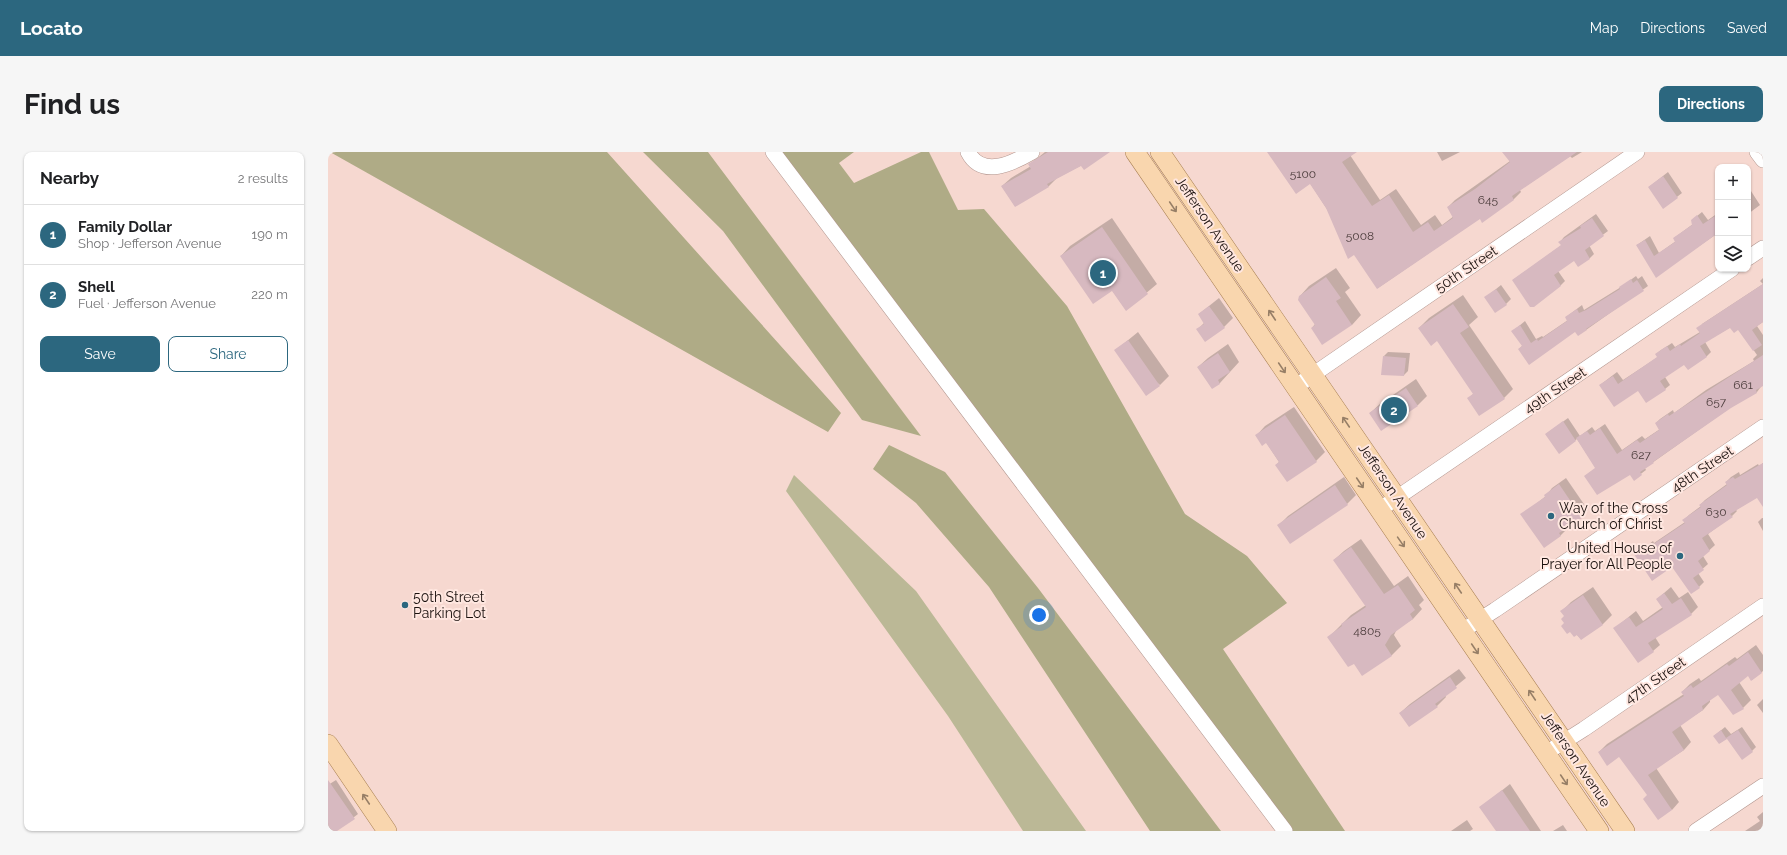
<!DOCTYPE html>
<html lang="en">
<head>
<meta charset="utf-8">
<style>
  :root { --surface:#fff; --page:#f6f6f6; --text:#202124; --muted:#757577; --line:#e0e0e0; --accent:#2c677f }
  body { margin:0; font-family:Raleway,sans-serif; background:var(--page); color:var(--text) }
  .controls { position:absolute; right:12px; top:12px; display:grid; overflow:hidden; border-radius:8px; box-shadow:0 1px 3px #0004 }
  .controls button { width:36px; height:36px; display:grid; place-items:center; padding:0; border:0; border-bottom:1px solid var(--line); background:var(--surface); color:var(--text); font:20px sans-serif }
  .you { position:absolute; left:711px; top:463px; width:14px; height:14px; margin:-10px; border:3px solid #fff; border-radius:50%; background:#1a73e8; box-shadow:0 0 0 6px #1a73e833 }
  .badge { display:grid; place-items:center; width:26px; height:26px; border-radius:50%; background:var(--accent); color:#fff; font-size:13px; font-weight:700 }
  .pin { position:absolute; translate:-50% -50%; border:2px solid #fff; box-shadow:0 1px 4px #0006 }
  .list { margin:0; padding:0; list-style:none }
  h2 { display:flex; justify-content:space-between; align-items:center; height:52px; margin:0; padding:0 16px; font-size:17px }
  h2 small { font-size:13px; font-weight:400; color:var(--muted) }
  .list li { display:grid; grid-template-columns:26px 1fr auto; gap:12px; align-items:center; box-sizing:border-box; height:60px; padding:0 16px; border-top:1px solid var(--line) }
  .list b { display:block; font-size:15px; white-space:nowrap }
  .list p { margin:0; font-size:13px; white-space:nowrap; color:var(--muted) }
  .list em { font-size:13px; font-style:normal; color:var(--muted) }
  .actions { display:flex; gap:8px; padding:12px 16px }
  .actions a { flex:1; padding:9px 0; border:1px solid var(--accent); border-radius:8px; text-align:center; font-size:14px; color:var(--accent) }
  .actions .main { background:var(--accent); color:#fff }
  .icon { flex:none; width:22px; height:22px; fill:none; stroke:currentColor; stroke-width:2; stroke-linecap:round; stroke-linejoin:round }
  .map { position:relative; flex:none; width:1435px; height:679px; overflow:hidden; border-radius:8px }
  header { display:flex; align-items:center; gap:24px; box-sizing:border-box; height:56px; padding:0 20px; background:var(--accent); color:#fff }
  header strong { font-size:19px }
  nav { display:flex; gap:22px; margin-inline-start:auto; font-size:14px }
  .intro { display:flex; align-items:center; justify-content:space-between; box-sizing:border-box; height:96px; padding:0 24px }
  h1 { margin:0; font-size:28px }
  .button { padding:10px 18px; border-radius:8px; background:var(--accent); color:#fff; font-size:14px; font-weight:700 }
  main { display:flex; gap:24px; padding:0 24px }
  aside { flex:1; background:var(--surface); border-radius:8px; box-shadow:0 1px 3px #0004 }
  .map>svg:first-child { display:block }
  .green { fill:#bbb896 }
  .forest { fill:#afab86 }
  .shadow { fill:#0003 }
  .building { fill:#d7b9c0 }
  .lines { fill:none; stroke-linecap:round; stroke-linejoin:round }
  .minor-casing { stroke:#b2968f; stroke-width:16 }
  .major-casing { stroke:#a98053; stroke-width:20 }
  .minor { stroke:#fff; stroke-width:15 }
  .major { stroke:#f9d6ae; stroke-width:19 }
  .oneway { stroke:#967e66 }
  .poi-dot { fill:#2c677f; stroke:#ffe7e0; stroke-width:1.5 }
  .labels { text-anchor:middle; stroke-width:4; stroke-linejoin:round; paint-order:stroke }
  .number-label { font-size:12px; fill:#4b3c3b }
  .street-label { font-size:14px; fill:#1c120f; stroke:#ffe7e0 }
  .poi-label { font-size:14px; fill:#1c120f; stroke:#ffe7e0; text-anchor:start }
</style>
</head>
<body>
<header>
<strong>Locato</strong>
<nav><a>Map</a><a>Directions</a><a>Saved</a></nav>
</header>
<div class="intro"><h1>Find us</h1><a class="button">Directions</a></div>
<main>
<aside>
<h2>Nearby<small>2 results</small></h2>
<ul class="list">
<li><span class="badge">1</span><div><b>Family Dollar</b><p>Shop · Jefferson Avenue</p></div><em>190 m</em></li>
<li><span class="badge">2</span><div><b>Shell</b><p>Fuel · Jefferson Avenue</p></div><em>220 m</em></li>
</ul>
<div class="actions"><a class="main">Save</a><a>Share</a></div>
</aside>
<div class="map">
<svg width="1435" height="679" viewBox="0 0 1435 679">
  <rect width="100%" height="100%" fill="#f6d8d0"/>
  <!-- green -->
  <path class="green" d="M466,323l122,116 170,240h-63l-75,-115 -162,-225z"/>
  <!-- forest -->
  <path class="forest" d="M2,0h277l234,261 -13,19z
    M315,0h65l213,284 -59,-16 -139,-189z
    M452,0h74l-15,11 15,20 67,-31h8l29,58 26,-1 83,97 118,208 62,42 40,47 -64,46 122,182h-62z
    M561,293l56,27 93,116 183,243h-71l-161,-244 -73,-84 -43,-34z"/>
  <!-- shadow -->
  <path class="shadow" d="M717,0h62l-50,26 -8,8 -34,20 -13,-20 9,-8 20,-12 -1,-2z
    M940,0h86l-4,3 30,45 16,-11 25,36 14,-10 7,10 12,-9 -6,-9 7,-7 55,-39 -1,-9h73l-10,6 -2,-2 -50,34 1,2 -7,7 -32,22 -2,-3 -102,70 -68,-105z
    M1109,0h23l-18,9z
    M1340,20l14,21 -18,14 -15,-20z
    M1423,39l9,14 -12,9v-21z
    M1374,60l6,8 10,-7v20l-62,43 -19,-31 13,-9 9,17 17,-12 -2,-3 19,-14 -1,-4z
    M1268,62l12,17 -19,14 5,9 -4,4 -12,8 -4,-7 -16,12 7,10 -5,5 -47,-6 49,-35 -2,-3 4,-5z
    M784,66l45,66 -31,26 -14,-20 -51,-34 9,-10z
    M1008,116l14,20 -5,4 16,23 -9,10 -40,3 3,-4 -15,-28 9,-10z
    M1308,124l2,3 4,-3 6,10 -62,44 -11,1 -56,18 4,-4 -10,-14 12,-10 11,18 6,-3 1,1 25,-17 -2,-3 16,-12 2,5 37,-23z
    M1435,126v44l-6,4 6,9v49l-6,8 -26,15 -86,61 1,2 -12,9 -4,-6 -45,3 11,-8 -19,-29 -18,13 -13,-18 22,-16 12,18 12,-9 3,4 10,-7 17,26 20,-14 3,3 15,-10 -4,-6 4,-4 13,-9 1,3 32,-23 48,-29 -1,-2 4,-4 -18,-26 -8,-2 -26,15 6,10 -4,4 -19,13 -4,-5 -19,13 5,8 -5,4h-27l-38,-4 17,-13 6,8 35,-23 -2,-3 5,-4 11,-7 3,4 25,-15 2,-8 61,-40 -3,-3z
    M1173,133l10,14 -5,5 -20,-7z
    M1135,143l15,22 -9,8 44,64 -9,9 -36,1 6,-6 -36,-53 -19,-12 10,-10z
    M891,146l14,20 -9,9 -27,3 8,-8 -6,-8z
    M810,180l31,44 -9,9 -44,-35z
    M900,192l11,18 -19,21 -8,5 -14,-21 10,-9z
    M1060,200l22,1 -2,18 -4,4 -20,-19z
    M1088,227l11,17 -9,9 -48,8 10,-9z
    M966,255l31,45 -9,9 -40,4 3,-3 -13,-20 -10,-6 9,-10z
    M1435,311v29l-27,18 1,1 -5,5 -24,18 7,11 -12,11 5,8 -10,9 6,9 -5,5 -26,-21 -38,-11 18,-14 1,2 31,-21 -1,-2 5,-5 12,-9 -1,-1 5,-5 22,-16 -1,-2 5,-5 8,-5 1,3 18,-11 1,2z
    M1016,325l12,18 -9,9 -68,21 9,-9z
    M1238,326l22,32 -22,17 1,2 -7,7 -38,-21 24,-19 6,-8z
    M1434,366h1v13l-5,-9z
    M1033,387l33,47 14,-10 16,24 -5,5 3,4 -9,10 -16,10 -3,6 7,11 -9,9 -30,20 -8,-13 -25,-25 22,-22 15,-10 -32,-45 10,-9z
    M1265,435l19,28 -9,9 -22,15 -16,-16v-7l-3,-5 9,-9z
    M1343,435l8,11 9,-6 10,15 -7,7 -36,23 5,8 -7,6 -38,-23 21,-17 7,10 20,-14 -6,-8z
    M1428,493l7,10v16l-11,9 -4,-5 -9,7 12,18 -8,8 -25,-14 -8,5v3l-7,8 -23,15 11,17 -7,8 -28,18 23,34 -7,8 -24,-15 -28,-39 -21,-4 8,-8 77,-50 -2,-2 8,-8 9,-6 2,3 34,-24 2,2z
    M1131,517l7,9 -21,17 1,2 -9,9 -37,7 10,-9z
    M1435,547v14l-6,-8z
    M1397,575l6,7 11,-7 14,20 -4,4 -25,-13 -7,5 -6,-7z
    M8,628l22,34 -22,17h-8v-46z
    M1182,632l31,47h-44l-16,-24z
    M1435,660v19h-18l15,-10 -3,-4z
    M1139,668l6,9 -3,2h-19z
    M1235,673l4,6h-14z"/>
  <!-- building -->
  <path class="building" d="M720,0h62l-26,18 -3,-4 -34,18 2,3 -34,20 -14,-21 30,-17 -3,-5z
    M939,0h90l-15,10 30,44 17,-11 24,37 15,-10 6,9 19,-13 -6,-11 28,-18 35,-27 -8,-10h75l-65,44 2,4 -32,23 -2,-4 -103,70 -23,-34 -6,4 -22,-51 -16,-24 -14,10z
    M1335,24l15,22 -15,11 -15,-22z
    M1390,62v19l-62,45 -20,-33 9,-5 9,16 21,-14 -2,-4 19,-13 -1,-5 6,-5 6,9z
    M1264,66l12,18 -19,14 5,9 -12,8 -4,-6 -20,14 7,11 -27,21h-4l-18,-27 49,-35 -3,-3 23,-14 -1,-2z
    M774,75l46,67 -22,17 -14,-20 -19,13 -33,-48z
    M998,125l15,21 -5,3 16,24 -30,20 -11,-17 4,-3 -17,-25 1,-4z
    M1303,127l2,4 4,-3 7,11 -58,38 1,1 -9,6 -3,-4 -46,33 -11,-16 4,-3 -11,-15 9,-6 11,18 6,-4 1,2 29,-20 -2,-4 12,-8 2,4 7,-3 34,-21 -1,-2z
    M1435,132v38l-11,8 10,15 -9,6 -15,-21 -4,3 -4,-5 -30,18 7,11 -19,13 -4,-5 -24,16 6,9 -20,13 -8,-12 -24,16 -15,-22 14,-9 5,8 39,-27 -2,-3 12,-8 3,5 10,-7 1,2 19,-13 -4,-5z
    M1168,137l11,16 -12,8 -11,-16z
    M1125,152l16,23 -9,6 45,66 -26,17 -12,-18 6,-4 -36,-53 -6,5 -13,-18z
    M881,154l16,22 -20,14 -9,-13 8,-5 -6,-10z
    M800,188l32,46 -14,10 -32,-46z
    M890,201l12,19 -12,8 2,4 -8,5 -15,-22z
    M1435,203v31l-7,4 1,3 -26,15 -78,54 1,1 -14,9 2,3 -8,6 -4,-6 -33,20 -13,-19 11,-8 -19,-30 11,-7 3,4 10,-7 17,26 20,-14 3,3 19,-13 -4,-7 13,-9 1,2z
    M1055,204l23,2 -2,18 -23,-1z
    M1078,236l12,18 -37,25 -12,-18z
    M957,263l32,47 -30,20 -12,-17 4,-3 -13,-19 -4,3 -7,-11z
    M1235,269l13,20 -17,13 -14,-20z
    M1435,311v44l-6,-9 -27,16 3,3 -31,21 8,13 -12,10 6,9 -11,8 7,10 -9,6 -19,-27 -20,14 -18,-27 14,-9 1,2 36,-24 -3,-3 19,-13 -2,-2 28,-20 -2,-3 8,-5 2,2z
    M1231,332l23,34 -23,15 2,3 -17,12 -24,-34 25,-17 -1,-2z
    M1007,333l13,20 -58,39 -13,-19z
    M1023,395l33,47 14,-9 17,25 -5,4 3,5 -22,16 -6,10 7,11 -30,20 -8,-12 -6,3 -21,-30 15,-11 -1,-2 25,-17 -33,-47z
    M1336,441l8,11 9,-6 11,17 -44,28 6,9 -16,11 -25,-35 16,-11 7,10 27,-18 -7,-10z
    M1255,443l20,30 -22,15 -4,-5 -3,2 -4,-5 -3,2 -6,-8 3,-3 -3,-4 3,-3 -4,-5z
    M1420,500l14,21 -11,8 -3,-5 -17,14 13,19 -11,6 -15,-20 -16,11 1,4 -31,22 12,18 -36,25 24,35 -14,10 -15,-21 4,-4 -28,-38 -12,9 -9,-14 86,-56 -3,-4 10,-7 2,3 34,-24 2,2z
    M1122,525l7,11 -22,16 3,3 -29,20 -10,-14z
    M1393,578l5,8 12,-8 15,22 -11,8 -15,-21 -8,5 -6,-8z
    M0,628l27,39 -18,12h-9z
    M1174,638l28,41h-34l-17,-24z"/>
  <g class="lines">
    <!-- minor casing -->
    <g class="minor-casing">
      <path id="minor" d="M445,0l512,679
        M640,0c14,27 45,11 64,0
        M1429,0l6,8
        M1420,106l15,-10
        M967,235l342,-235
        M1051,358l353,-241
        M1134,479l33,-21 268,-183
        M1218,601l38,-24 179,-123
        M1368,679l67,-45"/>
    </g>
    <!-- major casing -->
    <g class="major-casing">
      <path id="major" d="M807,0l464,679
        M832,0l465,679
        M0,592l59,87"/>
    </g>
    <!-- minor -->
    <use href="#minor" class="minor"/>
    <!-- major -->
    <use href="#major" class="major"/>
  </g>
  <!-- one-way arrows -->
  <defs><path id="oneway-shaft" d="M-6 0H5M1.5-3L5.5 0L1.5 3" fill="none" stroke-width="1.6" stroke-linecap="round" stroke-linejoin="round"/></defs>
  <g class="oneway">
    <use href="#oneway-shaft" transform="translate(845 55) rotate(56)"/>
    <use href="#oneway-shaft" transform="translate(944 163) rotate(-124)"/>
    <use href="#oneway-shaft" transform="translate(954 216) rotate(56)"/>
    <use href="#oneway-shaft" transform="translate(1018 270) rotate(-124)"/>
    <use href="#oneway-shaft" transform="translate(1032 331) rotate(56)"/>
    <use href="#oneway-shaft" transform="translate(1073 390) rotate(55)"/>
    <use href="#oneway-shaft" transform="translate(1130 436) rotate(-124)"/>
    <use href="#oneway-shaft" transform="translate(1147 497) rotate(56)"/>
    <use href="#oneway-shaft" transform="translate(1204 543) rotate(-124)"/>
    <use href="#oneway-shaft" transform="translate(1236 628) rotate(56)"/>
    <use href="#oneway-shaft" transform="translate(38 647) rotate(-124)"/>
  </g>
  <!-- markers -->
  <g class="poi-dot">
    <circle cx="1223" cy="364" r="4"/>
    <circle cx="1352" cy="404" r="4"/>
    <circle cx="77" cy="453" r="4"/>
  </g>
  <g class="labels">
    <!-- number labels -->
    <g class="number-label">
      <text x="975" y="26">5100</text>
      <text x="1160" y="52">645</text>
      <text x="1032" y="88">5008</text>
      <text x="1415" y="237">661</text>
      <text x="1388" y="254">657</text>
      <text x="1313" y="307">627</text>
      <text x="1388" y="364">630</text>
      <text x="1039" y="483">4805</text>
    </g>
    <!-- street labels -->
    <g class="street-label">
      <text transform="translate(882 72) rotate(56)" y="5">Jefferson Avenue</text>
      <text transform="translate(1138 117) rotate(-34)" y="5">50th Street</text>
      <text transform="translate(1227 238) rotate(-34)" y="5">49th Street</text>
      <text transform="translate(1374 317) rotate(-34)" y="5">48th Street</text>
      <text transform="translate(1065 339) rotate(56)" y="5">Jefferson Avenue</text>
      <text transform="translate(1327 528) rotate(-35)" y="5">47th Street</text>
      <text transform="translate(1248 607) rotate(56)" y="5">Jefferson Avenue</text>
    </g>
    <!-- poi labels -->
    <g class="poi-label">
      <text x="1231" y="361">Way of the Cross<tspan x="1231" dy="16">Church of Christ</tspan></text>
      <text x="1344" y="401" text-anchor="end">United House of<tspan x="1344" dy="16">Prayer for All People</tspan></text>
      <text x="85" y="450">50th Street<tspan x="85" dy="16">Parking Lot</tspan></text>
    </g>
  </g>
</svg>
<div class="controls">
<button>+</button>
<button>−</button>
<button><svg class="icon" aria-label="layers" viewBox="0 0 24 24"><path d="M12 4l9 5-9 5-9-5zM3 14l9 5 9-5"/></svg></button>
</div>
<div class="you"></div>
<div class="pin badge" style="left:775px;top:121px">1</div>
<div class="pin badge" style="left:1066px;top:258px">2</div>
</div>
</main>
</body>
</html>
